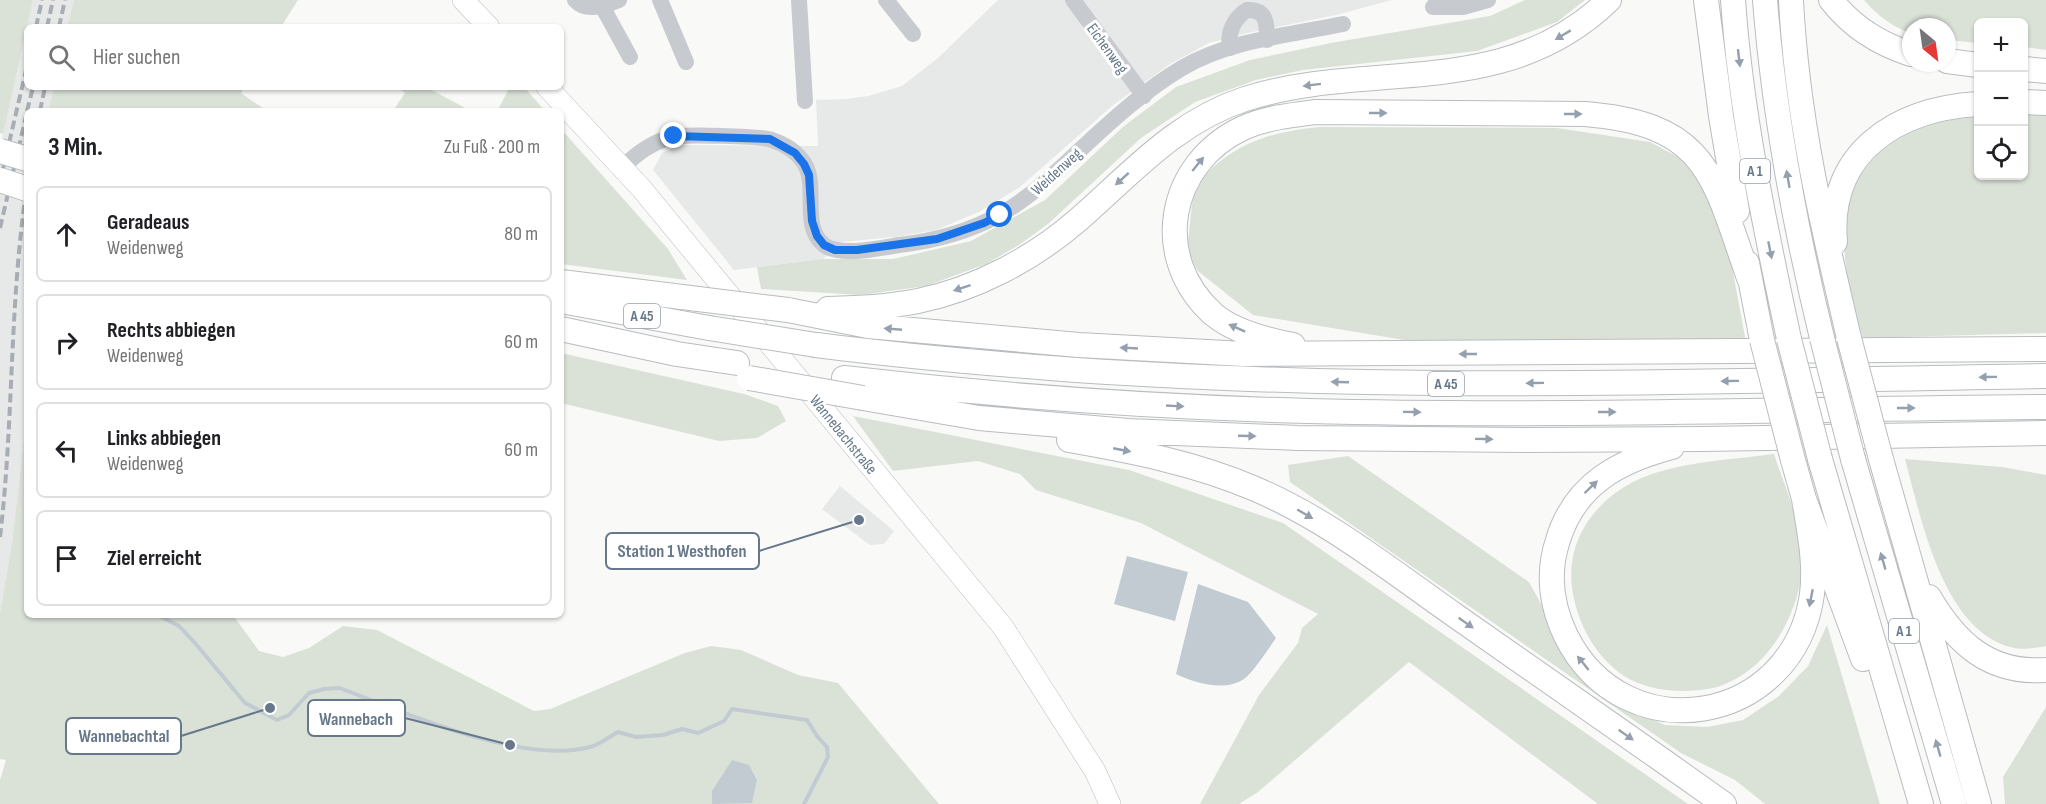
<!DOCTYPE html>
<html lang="de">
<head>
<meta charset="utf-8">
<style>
  :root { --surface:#fff; --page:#f2f2f2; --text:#202124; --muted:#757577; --line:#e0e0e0 }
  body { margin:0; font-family:"Sofia Sans Condensed",sans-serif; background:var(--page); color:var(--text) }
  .controls { position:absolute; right:18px; top:18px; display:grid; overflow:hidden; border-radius:9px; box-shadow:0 2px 4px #0004 }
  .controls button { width:54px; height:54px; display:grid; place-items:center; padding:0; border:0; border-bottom:2px solid var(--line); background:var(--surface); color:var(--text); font:30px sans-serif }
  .compass { position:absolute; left:1902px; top:18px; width:54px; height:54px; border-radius:50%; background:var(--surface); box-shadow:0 2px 4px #0004; rotate:151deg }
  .stop { position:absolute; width:18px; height:18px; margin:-14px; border:4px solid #1a73e8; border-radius:50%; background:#fff }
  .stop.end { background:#1a73e8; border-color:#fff; box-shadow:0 2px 6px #0008 }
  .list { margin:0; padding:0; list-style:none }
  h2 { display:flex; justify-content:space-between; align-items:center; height:78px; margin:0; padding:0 24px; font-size:26px }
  h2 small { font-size:20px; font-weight:400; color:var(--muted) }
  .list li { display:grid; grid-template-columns:39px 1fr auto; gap:18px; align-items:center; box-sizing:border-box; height:96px; margin:0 12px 12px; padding:0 12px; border:2px solid var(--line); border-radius:9px }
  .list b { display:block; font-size:22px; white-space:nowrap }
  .list p { margin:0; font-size:20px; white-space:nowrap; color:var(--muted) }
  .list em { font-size:20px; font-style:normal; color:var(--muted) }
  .icon { flex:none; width:33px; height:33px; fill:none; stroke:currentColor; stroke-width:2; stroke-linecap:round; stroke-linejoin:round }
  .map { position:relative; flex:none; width:2046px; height:804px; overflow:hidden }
  .search { position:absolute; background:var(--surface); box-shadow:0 2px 4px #0004; left:24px; top:24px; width:540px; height:66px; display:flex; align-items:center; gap:15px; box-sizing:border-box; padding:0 21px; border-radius:9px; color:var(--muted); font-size:22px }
  .panel { position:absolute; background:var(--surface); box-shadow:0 2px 4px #0004; left:24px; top:108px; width:540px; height:510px; border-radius:9px }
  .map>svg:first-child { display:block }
  .built { fill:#e7e8e8 }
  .green { fill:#dae2d8 }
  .water { fill:#c1cbd1 }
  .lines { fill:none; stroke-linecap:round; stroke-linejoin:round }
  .stream { stroke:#c1cbd1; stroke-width:4 }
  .major-casing { stroke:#babec2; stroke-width:22 }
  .highway-casing { stroke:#b9bdc0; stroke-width:26 }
  .minor { stroke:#c7cbcf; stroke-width:16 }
  .major { stroke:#fff; stroke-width:21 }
  .highway { stroke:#fff; stroke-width:24 }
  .rail { stroke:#a7adb4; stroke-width:4; stroke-dasharray:9 4.5; stroke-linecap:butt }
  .highway-bridge-casing { stroke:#b9bdc0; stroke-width:26; stroke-linecap:butt }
  .highway-bridge { stroke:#fff; stroke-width:24 }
  .oneway { fill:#94a0ad }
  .route { stroke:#1a73e8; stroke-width:8 }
  .labels { text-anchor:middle; stroke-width:6; stroke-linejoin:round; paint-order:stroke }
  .shield { fill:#fff; stroke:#94a0ad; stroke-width:1.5 }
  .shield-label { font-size:15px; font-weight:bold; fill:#66788a }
  .street-label { font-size:16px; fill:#66788a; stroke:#fff }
  .leader { fill:none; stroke:#66788a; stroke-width:2 }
  .callout-dot { fill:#66788a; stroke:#fff; stroke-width:2 }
  .callout { fill:#fff; stroke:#66788a; stroke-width:2 }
  .callout-label { font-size:18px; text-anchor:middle; font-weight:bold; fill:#66788a }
</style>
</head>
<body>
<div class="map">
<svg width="2046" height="804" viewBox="0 0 2046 804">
  <rect width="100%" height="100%" fill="#f9f9f7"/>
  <!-- built -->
  <path class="built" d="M33,0h41l-7,27h-40v60h27l-6,24h-21v224l-2,94 -13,114 -12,69v-466z
    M998,0h394l-56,15 -88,18 -39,10 -39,21 -58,42 -92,81 -41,25 -43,18 -41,7 -53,5 -19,17 -89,11 -81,-100 9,-17 18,-8 138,1 -2,-46 30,-1 22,-3 34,-10 36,-28z
    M840,486l54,45 -10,13 -13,1 -4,-2 -45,-34z"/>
  <!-- green -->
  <path class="green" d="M0,0h33l-30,134 -3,-1z
    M74,0h224l-17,27h-214z
    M1525,0h60l-28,22 -80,29 -174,19 -47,10 -61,22 -54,36 -93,86 -29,21 -33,19 -60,22 -65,9 -100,-6 -4,-22 66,-8h70l78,-18 74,-41 79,-74 52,-39 74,-27 81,-17 159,-27z
    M1864,0h182v50l-22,-3v-25h-46v21l-31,-3v-13h-36l-1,6c-19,-7 -33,-18 -46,-33z
    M54,87h190l-3,6 26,18h-219z
    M397,87h29l45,24h-78l12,-18z
    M510,87h14l21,24h-48z
    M2024,115h22v218l-183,5c-10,-31 -18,-63 -19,-95 -3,-82 61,-122 134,-126v59h46z
    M1320,127l237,1 93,14 28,15 20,19 28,59 20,107 -324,1 -169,-28 -55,-44 -11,-20 7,-66c10,-9 20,-20 32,-28 27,-20 61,-27 94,-30z
    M561,129l107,120 19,31 -126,-16z
    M27,335v280h206l26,36 24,6 26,-9 34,-22 34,4 157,81 16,-2 135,-56 26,-7 30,4 57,25 40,8 101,121h-939v-24l6,-20 -6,-1v-147l12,-69 13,-114z
    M561,353l183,41 34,12 8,15 -29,17 -38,3 -158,-38z
    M853,416l276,54 154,53 405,281h-90l-189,-142 -151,130 -19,12h-39l59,-109 39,-52 4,-15 16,-14 -177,-91 -105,-33 -16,-16 -42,-13 -85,10z
    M1774,454c12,37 33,80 28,119 -7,48 -36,99 -85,114 -12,3 -25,4 -36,4 -19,0 -41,-5 -57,-15 -28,-19 -45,-50 -51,-82 -11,-59 31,-106 85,-122 37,-11 78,-13 116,-18z
    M1348,456l181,126 47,85 61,45 28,13 42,2 36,-7 36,-24 29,-30 19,-41 53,179h-115l-30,-24 -54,-27 -391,-271 -2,-17z
    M1905,459l97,8 44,8v171c-9,2 -23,4 -32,2 -71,-15 -93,-130 -109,-189z
    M2046,707v97h-41l-2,-27z"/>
  <!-- water -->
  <path class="water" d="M1127,556l61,16 -13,49 -61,-17z
    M1198,584l50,18 28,36c-7,10 -23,35 -32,41 -19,13 -49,4 -68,-5z
    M732,760l17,5 8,15 -5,23 -40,1v-13z"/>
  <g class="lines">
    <!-- stream -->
    <path class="stream" d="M158,615l21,11 16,17 50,60 32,17 12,-5 20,-22 15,-4 16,-1c65,25 182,77 250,59 9,-2 19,-10 28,-15l18,5 27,-2 19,-6 16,4 26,-12 8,-12 75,11 10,16 10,11 1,10 -24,47"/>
    <!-- major casing -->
    <g class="major-casing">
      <path id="major" d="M463,0l26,27
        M547,87l94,101 362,439 92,144 15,33"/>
    </g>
    <!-- highway casing -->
    <g class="highway-casing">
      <path id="highway" d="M1706,0l15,116 16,95
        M1733,0c8,114 32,227 56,339
        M1765,0c9,115 30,227 57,338
        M1791,0c6,118 31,224 58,338
        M1831,0c21,27 48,44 80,54
        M1947,61l31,4
        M2024,69l22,2
        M2024,102l22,1
        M1835,242c-8,-90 62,-133 143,-138
        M1747,263l15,77
        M561,282l121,15
        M561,301l148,27
        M828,309c30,-1 60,-2 90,-8 58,-12 115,-42 160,-81 54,-47 97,-98 167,-121 125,-40 259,3 364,-99
        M788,310l80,16 211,19 165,9 802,-5
        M561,329l116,25 60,9
        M816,345c78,10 156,17 234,23 332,25 664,13 996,8
        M1293,345c-26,-5 -59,-13 -80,-31 -63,-57 -45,-151 30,-186 22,-10 48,-13 72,-16l270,2c124,10 128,63 164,164
        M844,378c154,18 309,29 464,33 246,6 492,-2 738,-4
        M863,398l116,20 149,13 170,7 230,2 175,-1 343,-6
        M1069,440c63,11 125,23 184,48 72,30 136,81 200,126 90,63 181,126 271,190
        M1672,447c-53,14 -97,37 -114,93 -11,33 -7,65 8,96 59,118 228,89 246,-42 4,-32 -3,-64 -8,-95
        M1820,459l101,345
        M1853,459l101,345
        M1881,459l98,345
        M1793,460l11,39 59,160
        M1929,597c27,46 60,77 117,73"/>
    </g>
    <!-- minor -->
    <path class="minor" d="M575,0c12,13 30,5 44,0
      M660,0l26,62
      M799,0l6,101
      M886,0l27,34
      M1073,0l71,96
      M602,6l28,51
      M1433,7h30l25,-7
      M1230,48c-3,-15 4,-30 17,-38 20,-1 20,14 20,30
      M623,167c14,-14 29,-25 49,-30 11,-3 90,-1 100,3 12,4 25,12 32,23 15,23 -4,63 20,82 16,12 56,3 75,0 35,-4 69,-13 100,-30 31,-17 55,-41 81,-65 31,-29 65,-60 102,-82 48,-28 108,-33 161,-44"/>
    <!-- major -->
    <use href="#major" class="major"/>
    <!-- highway -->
    <use href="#highway" class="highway"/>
    <!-- rail -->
    <path class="rail" d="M36,27l6,-27
      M47,27l6,-27
      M59,27l6,-27
      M27,111l6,-24
      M40,111l5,-24
      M0,182l27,-116
      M0,228l27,-116
      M0,537c14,-116 9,-234 27,-351"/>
    <!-- highway-bridge casing -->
    <g class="highway-bridge-casing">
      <path id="highway-bridge" d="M0,151l27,8
        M0,180l27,9
        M682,297l106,13
        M709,328l107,17
        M1822,338l31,121
        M1849,338l32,121
        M1789,339l31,120
        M1762,340l31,120
        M749,378l114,20"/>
    </g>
    <!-- highway-bridge -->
    <use href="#highway-bridge" class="highway-bridge"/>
  </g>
  <!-- one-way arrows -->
  <defs><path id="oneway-solid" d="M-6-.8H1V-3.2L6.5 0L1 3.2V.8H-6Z" transform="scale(1.5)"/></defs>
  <g class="oneway">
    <use href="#oneway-solid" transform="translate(1563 35) rotate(149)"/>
    <use href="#oneway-solid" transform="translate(1739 58) rotate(83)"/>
    <use href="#oneway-solid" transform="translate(1312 85) rotate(173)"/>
    <use href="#oneway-solid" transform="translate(1378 113)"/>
    <use href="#oneway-solid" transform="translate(1573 114)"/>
    <use href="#oneway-solid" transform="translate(1198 164) rotate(-51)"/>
    <use href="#oneway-solid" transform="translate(1122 179) rotate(138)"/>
    <use href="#oneway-solid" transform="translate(1788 179) rotate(-100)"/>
    <use href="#oneway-solid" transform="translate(1770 250) rotate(79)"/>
    <use href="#oneway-solid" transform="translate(962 288) rotate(162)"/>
    <use href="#oneway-solid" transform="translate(1237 328) rotate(-156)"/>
    <use href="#oneway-solid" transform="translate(893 329) rotate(-175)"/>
    <use href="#oneway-solid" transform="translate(1129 348) rotate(-177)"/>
    <use href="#oneway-solid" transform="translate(1468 354) rotate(180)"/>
    <use href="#oneway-solid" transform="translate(1988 377) rotate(179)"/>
    <use href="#oneway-solid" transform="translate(1730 381) rotate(179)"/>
    <use href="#oneway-solid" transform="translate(1340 382) rotate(-178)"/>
    <use href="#oneway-solid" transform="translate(1535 383) rotate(179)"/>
    <use href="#oneway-solid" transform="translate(1175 406) rotate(3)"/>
    <use href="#oneway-solid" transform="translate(1906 408)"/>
    <use href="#oneway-solid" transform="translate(1412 412) rotate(1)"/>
    <use href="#oneway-solid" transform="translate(1607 412)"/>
    <use href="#oneway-solid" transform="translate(1247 436) rotate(2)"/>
    <use href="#oneway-solid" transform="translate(1484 439) rotate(1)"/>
    <use href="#oneway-solid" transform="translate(1122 450) rotate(11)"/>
    <use href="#oneway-solid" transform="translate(1591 487) rotate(-44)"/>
    <use href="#oneway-solid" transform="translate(1305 514) rotate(30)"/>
    <use href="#oneway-solid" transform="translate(1883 561) rotate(-106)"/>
    <use href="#oneway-solid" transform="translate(1811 598) rotate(101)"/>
    <use href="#oneway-solid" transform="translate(1466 623) rotate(35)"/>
    <use href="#oneway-solid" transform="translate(1583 663) rotate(-129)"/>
    <use href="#oneway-solid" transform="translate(1626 735) rotate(35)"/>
    <use href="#oneway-solid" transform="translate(1938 748) rotate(-106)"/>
  </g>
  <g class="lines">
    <!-- route -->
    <path class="route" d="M674,136l96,3 25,14 9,11 5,11 3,46 5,15 7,9 11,5h22l80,-11 47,-16 16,-8"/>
  </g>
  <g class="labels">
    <!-- shield labels -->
    <g class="shield">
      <rect x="1740" y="159" width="30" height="24" rx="4.5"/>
      <rect x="624" y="304" width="36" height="24" rx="4.5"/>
      <rect x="1428" y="372" width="36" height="24" rx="4.5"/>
      <rect x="1889" y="619" width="30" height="24" rx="4.5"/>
    </g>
    <g class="shield-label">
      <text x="1755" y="176">A 1</text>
      <text x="642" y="321">A 45</text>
      <text x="1446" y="389">A 45</text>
      <text x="1904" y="636">A 1</text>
    </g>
    <!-- street labels -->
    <g class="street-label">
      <text transform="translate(1108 48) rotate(54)" y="6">Eichenweg</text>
      <text transform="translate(1056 171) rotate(-42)" y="6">Weidenweg</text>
      <text transform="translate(844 434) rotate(51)" y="6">Wannebachstraße</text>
    </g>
  </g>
  <!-- callouts -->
  <path class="leader" d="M859 520L759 551M510 745L405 718M270 708L181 736"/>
  <g class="callout-dot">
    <circle cx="859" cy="520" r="6"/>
    <circle cx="510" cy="745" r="6"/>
    <circle cx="270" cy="708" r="6"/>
  </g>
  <g class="callout">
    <rect x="606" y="533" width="153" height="36" rx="6"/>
    <rect x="308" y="700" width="97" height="36" rx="6"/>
    <rect x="66" y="718" width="115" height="36" rx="6"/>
  </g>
  <g class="callout-label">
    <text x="682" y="557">Station 1 Westhofen</text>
    <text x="356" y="725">Wannebach</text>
    <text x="124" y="742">Wannebachtal</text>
  </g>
</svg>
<div class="controls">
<button>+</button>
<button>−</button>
<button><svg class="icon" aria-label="locate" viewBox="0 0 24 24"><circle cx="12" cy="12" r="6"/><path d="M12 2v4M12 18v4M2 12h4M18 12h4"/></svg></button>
</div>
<svg class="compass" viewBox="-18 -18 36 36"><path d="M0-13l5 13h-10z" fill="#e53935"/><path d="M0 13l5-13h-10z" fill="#757577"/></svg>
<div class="stop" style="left:1000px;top:215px"></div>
<div class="stop end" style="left:674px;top:136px"></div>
<div class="search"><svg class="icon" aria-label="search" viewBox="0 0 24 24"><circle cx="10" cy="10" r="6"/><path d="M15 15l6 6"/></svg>Hier suchen</div>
<section class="panel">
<h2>3 Min.<small>Zu Fuß · 200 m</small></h2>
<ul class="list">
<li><svg class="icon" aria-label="ahead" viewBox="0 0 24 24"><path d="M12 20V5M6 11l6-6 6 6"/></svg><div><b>Geradeaus</b><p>Weidenweg</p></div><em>80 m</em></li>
<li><svg class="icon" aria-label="right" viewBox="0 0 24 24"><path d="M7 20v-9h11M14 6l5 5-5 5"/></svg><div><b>Rechts abbiegen</b><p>Weidenweg</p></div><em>60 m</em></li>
<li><svg class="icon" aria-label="left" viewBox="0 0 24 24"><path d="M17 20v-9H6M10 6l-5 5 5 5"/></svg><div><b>Links abbiegen</b><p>Weidenweg</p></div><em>60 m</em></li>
<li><svg class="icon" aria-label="arrive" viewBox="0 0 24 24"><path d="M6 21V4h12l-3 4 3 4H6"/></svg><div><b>Ziel erreicht</b></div></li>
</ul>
</section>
</div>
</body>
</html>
